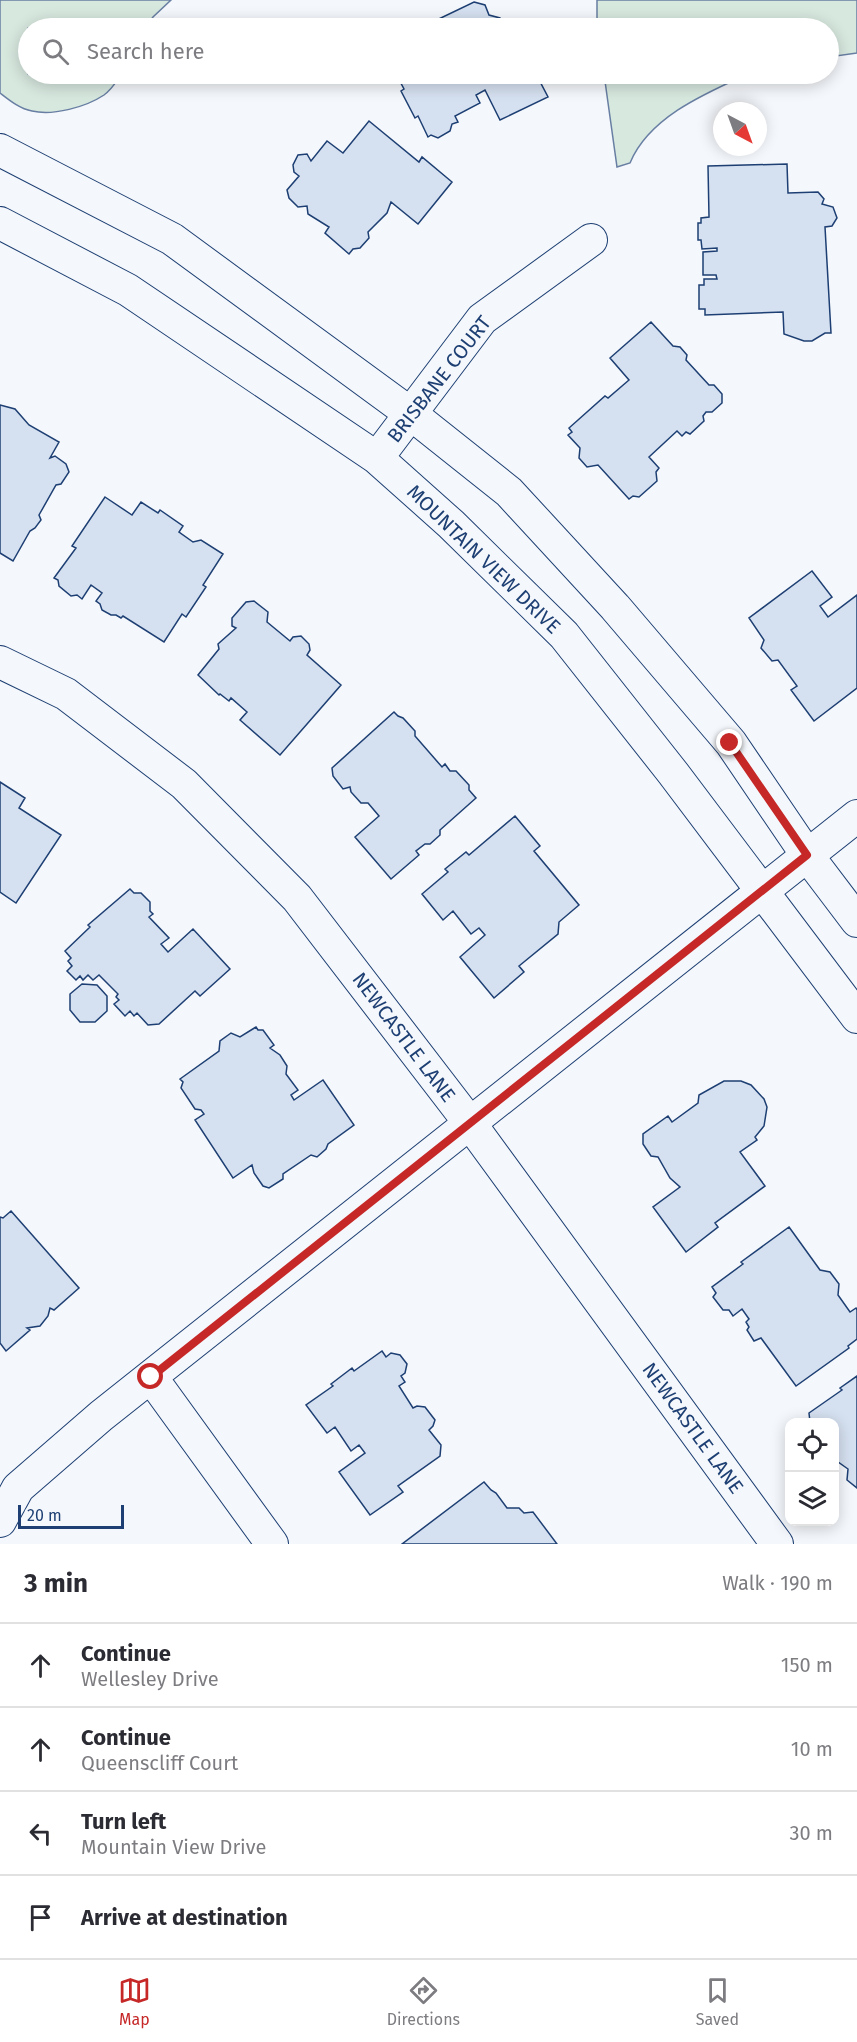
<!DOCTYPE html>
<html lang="en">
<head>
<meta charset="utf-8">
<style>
  :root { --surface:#fff; --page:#f7f7f7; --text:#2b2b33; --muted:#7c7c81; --line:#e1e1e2; --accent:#c62828 }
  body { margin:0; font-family:"Fira Sans",sans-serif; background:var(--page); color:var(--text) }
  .controls { position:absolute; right:18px; bottom:18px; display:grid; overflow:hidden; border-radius:12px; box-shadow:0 3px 15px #0003 }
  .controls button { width:54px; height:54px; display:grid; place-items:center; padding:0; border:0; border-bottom:2px solid var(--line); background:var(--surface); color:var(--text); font:30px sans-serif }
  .compass { position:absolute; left:713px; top:102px; width:54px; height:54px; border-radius:50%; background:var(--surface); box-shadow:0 3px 15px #0003; rotate:139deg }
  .scale { position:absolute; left:18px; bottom:15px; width:106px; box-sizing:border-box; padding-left:6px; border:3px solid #1d3f73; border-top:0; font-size:16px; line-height:21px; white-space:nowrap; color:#1d3f73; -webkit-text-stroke:4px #f4f7fb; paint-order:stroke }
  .stop { position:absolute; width:18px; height:18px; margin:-14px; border:4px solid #c62828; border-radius:50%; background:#fff }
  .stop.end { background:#c62828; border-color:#fff; box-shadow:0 2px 6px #0008 }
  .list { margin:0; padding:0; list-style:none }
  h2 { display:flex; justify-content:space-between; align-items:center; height:78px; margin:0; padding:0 24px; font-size:26px }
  h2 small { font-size:20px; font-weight:400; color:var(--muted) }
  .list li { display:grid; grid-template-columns:39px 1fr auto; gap:18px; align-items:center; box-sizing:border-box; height:84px; padding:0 24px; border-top:2px solid var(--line) }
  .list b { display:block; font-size:22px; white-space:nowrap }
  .list p { margin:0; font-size:20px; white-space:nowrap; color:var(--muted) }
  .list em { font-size:20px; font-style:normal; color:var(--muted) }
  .icon { flex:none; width:33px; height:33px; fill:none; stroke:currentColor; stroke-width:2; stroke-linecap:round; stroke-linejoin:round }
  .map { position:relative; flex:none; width:857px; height:1544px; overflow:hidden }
  .search { position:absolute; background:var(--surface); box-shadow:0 3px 15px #0003; left:18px; right:18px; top:18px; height:66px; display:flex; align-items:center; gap:15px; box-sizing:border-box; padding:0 21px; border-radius:33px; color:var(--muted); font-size:22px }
  .sheet { height:414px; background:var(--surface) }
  nav { display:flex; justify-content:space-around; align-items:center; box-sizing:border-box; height:84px; border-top:2px solid var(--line); background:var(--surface); font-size:16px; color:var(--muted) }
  nav a { display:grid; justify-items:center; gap:3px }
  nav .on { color:var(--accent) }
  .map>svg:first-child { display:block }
  .green { fill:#d7e8df; stroke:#687fa3; stroke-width:1.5 }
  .building { fill:#d5e0f0; stroke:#1d3f73; stroke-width:1.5 }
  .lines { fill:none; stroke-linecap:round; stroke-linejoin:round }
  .street-casing { stroke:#1d3f73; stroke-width:34 }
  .street { stroke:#f4f7fb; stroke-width:32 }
  .route { stroke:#c62828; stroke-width:8 }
  .labels { text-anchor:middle; stroke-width:4.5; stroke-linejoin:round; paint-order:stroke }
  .street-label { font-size:20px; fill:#1d3f73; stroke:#f4f7fb }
</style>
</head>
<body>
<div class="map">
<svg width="857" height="1544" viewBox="0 0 857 1544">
  <rect width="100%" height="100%" fill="#f4f7fb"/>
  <!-- green -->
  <path class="green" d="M0,0h171l-18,17 -8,11h-117v46h94c-5,7 -11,16 -18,21 -18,12 -51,21 -72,16 -12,-2 -23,-11 -32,-18z
    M597,0h260v53l-28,4 -1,-29h-231z
    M604,74h144c-42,19 -99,43 -118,89l-13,4z"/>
  <!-- building -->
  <path class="building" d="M474,2l11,3 4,10 11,3 5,10h-85z
    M396,74h140l12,23 -48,23 -15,-30 -9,5 4,8 -25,13 3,6 -6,2 -2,7 -12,7 -7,-3 -3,2 -10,-21 -3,2 -14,-27 3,-2z
    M369,121l50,41 3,-5 30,25 -34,42 -27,-22 -4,11 -19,19 1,6 -9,10 -7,1 -4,5 -24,-21 4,-6 -21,-13 -1,-8 -9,1 -9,-9 -2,-8 12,-14 -5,-4 -1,-7 5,-10 9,-1 4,7 16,-20 16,12z
    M787,164l1,29 30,-1 6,7 -2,5 11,3 4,11 -5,8 -7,1 6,106h-6l-13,8h-8l-20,-7 -1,-22 -78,3v-6h-6v-24h5v-6h13l-1,-4h-13v-23l14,-1v-3l-15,1 -1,-9h-3v-17h3v-5l8,-1 -1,-51z
    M651,322l22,24 7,1 7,8 -1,5 23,25h5l8,9v9l-10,9h-6l-3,4 1,5 -14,13 -4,-2 -4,4 -5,-5 -28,26 10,11 -3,4 1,9 -18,16 -6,-1 -4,3 -31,-34 -11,2 -8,-9 1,-10 -12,-13 4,-3 -3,-4 36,-32 3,2 21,-18 -19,-22z
    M0,405l15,4 14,16 30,17 -9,16 5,-2 11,8 3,8 -8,12 -5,1 -17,30 2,5 -6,8 -5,3 -17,30 -13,-8z
    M105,497l27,18 9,-13 17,11 2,-3 23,16 -4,6 14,10 8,-2 22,14 -20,31 3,2 -20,30 -4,-3 -18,28 -41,-26 -2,2 -5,-3h-5l-9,-5 -2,-6 -4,-3 6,-8 -11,-8 -9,14 -5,-4 -6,1 -12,-10 -1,-6 -4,-2 22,-30 -4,-2z
    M812,571l20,26 -12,9 8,11 29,-22v93l-43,33 -23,-31 6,-4 -19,-26 -6,1 -11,-13 3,-8 -15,-22z
    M254,601l14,11 -1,10 23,19 3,-4 8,-1 8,8 1,6 -3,5 34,30 -61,70 -40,-35 7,-8 -16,-14 -2,3 -9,-7 -1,1 -21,-20 21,-26 -1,-5 18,-16 -4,-2v-8l14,-16z
    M394,712l4,4 5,2 12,13v5l27,31 3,-3 5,7h6l13,14v5l7,8 -36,32v5l-10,9h-5l-9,7 3,4 -28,24 -36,-42 24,-21 -11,-13h-7l-10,-11 -1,-5 -7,2 -10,-13 -1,-8z
    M0,782l25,16 -6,10 42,27 -45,68 -16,-11z
    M515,816l25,30 -6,5 45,54 -20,17 -1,12 -39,32 5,6 -30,26 -34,-41 25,-22 -6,-7 -8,6 -18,-23 -10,9 -21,-26 26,-22 -3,-3 21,-17 3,3z
    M130,889l4,4h7l9,9v9l3,3 -4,3 20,21 -8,6 7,8 25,-23 37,40 -30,27 -5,-5 -36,33 -11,1 -11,-12 -3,3 -4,-5 -5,5 -11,-12 5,-4 -3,-3 2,-3 -19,-19 -6,5 -5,-5 -5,5 -3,-4 -4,4 -9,-9 5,-5 -4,-5 3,-3 -6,-7 25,-24 -2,-2z
    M82,984l15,1 10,11v15l-12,11h-15l-10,-12v-16z
    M256,1027l2,3h5l11,15 -4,3 10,7 7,11 -1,8 12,16 -7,5 3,5 29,-20 31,45 -26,19 -2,5 -9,8 -6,-2 -28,19v5l-14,9 -6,-2 -9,-13 -2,-8 -19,13 -38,-58 9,-6 -3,-4 -6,-1 -14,-21 2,-6 -3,-3 39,-28 1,-10 11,-8 9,4z
    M724,1081h17l10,4 13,14 3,8 -3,19 -9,11 2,3 -17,12 25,34 -50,37 3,4 -32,25 -33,-45 27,-20 -10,-9 -12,-21 -7,-1 -8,-12v-10l25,-18 4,6 26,-19 1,-8z
    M11,1211l68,77 -25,22 -4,-2 -2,8 -8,10 -13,2 3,2 -24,21 -6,-8v-126l3,1z
    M789,1227l31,43 10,2 9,12 -1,11 12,17 6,-4 1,2v29l-9,7 1,2 -53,38 -35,-48 -7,3 -7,-11 2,-3 -3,-5 3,-3 -7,-10 -9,7 -4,-6h-6l-10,-13 3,-4 -4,-6 31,-23 -2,-2z
    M382,1351l4,6 5,-4 9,2 7,9 -2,9 -4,3 4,6 -6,4 14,22 4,-2 8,1 10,13 -2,6 -4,4 12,15 -1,11 -42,30 5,6 -33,23 -31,-43 26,-19 -6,-8 -8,6 -16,-24 -8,6 -21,-28 27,-19 -2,-2 21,-16 2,3z
    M857,1376v112l-10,-8 1,-11 -14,-10v-37h-24l-1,-9 33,-23 -2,-2z
    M484,1482l7,8 5,3 11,15h12l5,5 9,-1 24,32h-155z"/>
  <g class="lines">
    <!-- street casing -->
    <g class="street-casing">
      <path id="street" d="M0,150l172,89 239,175 98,78 106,115 116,136 76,112 50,66
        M0,223l128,67 249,168 74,66 113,111 109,138 184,244
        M377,458l105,-139 109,-79
        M0,662l66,32 118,90 113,114 172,224 308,422
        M151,1377l121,167
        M0,1521l18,-33 83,-72 756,-600"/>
    </g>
    <!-- street -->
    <use href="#street" class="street"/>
  </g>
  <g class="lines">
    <!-- route -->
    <path class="route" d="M151,1377l656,-522 -77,-112"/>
  </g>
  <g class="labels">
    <!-- street labels -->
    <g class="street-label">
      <text transform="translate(439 379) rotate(-52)" y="7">BRISBANE COURT</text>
      <text transform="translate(484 559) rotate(44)" y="7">MOUNTAIN VIEW DRIVE</text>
      <text transform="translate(404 1037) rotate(53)" y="7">NEWCASTLE LANE</text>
      <text transform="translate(693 1428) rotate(54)" y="7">NEWCASTLE LANE</text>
    </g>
  </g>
</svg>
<div class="controls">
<button><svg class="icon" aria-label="locate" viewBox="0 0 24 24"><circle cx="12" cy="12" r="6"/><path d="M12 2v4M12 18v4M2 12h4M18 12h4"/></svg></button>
<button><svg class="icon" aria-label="layers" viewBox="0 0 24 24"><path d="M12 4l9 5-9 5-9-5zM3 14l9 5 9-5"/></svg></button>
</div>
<svg class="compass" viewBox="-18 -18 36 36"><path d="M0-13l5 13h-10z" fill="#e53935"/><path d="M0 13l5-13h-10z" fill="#7c7c81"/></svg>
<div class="scale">20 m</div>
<div class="stop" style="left:151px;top:1377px"></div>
<div class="stop end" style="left:730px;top:743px"></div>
<div class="search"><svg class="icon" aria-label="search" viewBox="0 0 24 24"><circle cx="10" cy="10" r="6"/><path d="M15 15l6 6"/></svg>Search here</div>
</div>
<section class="sheet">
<h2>3 min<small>Walk · 190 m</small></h2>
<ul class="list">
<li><svg class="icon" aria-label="ahead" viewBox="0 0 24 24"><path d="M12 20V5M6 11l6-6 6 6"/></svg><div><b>Continue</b><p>Wellesley Drive</p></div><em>150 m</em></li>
<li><svg class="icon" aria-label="ahead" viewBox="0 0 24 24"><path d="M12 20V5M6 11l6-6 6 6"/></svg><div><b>Continue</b><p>Queenscliff Court</p></div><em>10 m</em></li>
<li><svg class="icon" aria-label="left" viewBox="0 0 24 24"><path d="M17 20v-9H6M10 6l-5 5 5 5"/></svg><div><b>Turn left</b><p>Mountain View Drive</p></div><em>30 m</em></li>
<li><svg class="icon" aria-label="arrive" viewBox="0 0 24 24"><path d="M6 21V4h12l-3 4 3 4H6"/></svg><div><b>Arrive at destination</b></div></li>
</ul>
</section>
<nav>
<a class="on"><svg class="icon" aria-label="map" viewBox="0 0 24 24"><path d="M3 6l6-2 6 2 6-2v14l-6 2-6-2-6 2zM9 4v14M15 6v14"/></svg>Map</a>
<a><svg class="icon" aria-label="directions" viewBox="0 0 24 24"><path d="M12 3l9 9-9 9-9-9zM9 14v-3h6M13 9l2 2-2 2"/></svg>Directions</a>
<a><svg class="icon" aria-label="saved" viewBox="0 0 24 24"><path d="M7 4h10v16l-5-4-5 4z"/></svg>Saved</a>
</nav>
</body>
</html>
